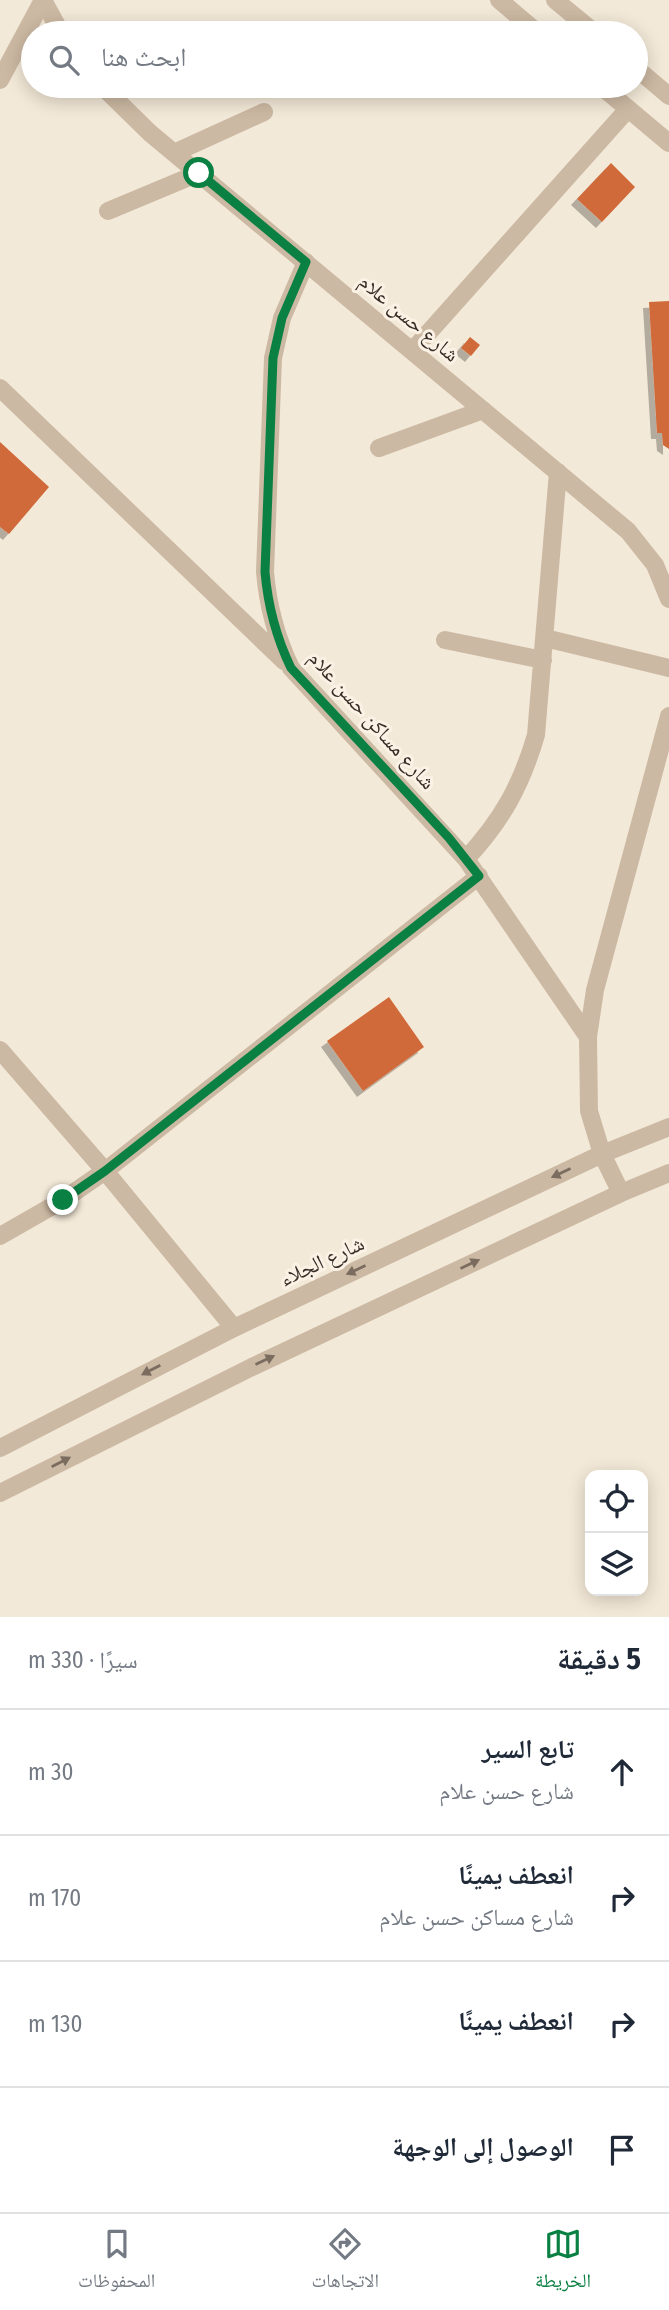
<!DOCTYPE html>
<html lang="ar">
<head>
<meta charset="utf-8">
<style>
  :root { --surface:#fff; --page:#f2f2f3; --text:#1f2937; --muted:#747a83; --line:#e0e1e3; --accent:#0b8043 }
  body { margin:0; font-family:"Fira Sans Condensed","Noto Naskh Arabic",sans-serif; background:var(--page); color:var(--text); direction:rtl }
  .controls { position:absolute; right:21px; bottom:21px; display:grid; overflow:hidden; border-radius:14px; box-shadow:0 4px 18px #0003 }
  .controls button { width:63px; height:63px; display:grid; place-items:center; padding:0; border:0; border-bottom:2px solid var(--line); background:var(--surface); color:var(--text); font:35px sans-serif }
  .stop { position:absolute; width:21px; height:21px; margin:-16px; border:5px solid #0b8043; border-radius:50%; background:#fff }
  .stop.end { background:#0b8043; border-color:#fff; box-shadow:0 2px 7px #0008 }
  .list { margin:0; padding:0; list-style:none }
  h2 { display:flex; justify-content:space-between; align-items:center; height:91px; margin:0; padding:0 28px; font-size:30px }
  h2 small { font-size:23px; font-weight:400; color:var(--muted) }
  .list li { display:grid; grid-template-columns:46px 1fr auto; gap:21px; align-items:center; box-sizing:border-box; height:126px; padding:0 28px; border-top:2px solid var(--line) }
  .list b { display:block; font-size:26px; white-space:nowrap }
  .list p { margin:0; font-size:23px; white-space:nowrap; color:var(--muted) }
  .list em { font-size:23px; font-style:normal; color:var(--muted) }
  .icon { flex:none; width:38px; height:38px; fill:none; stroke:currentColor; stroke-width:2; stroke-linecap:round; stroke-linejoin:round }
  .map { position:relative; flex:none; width:669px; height:1617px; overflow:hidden; direction:ltr }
  .search { position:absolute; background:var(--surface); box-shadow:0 4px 18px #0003; left:21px; right:21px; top:21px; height:77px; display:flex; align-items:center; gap:18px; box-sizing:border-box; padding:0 24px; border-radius:38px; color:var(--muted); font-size:26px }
  .sheet { height:595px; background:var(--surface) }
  nav { display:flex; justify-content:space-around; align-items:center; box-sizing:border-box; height:98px; border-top:2px solid var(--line); background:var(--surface); font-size:19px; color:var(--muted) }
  nav a { display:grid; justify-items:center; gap:4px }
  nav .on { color:var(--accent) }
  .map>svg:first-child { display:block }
  .building { fill:#d06b3a; filter:url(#shadow) }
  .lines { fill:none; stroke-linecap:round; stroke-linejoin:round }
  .minor { stroke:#ccb9a3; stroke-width:18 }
  .oneway { fill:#7a6c5e }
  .route { stroke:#0b8043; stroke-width:9 }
  .labels { text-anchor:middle; stroke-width:6; stroke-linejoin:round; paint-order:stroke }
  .street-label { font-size:21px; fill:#372d26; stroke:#fbf2e5 }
</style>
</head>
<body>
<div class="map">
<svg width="669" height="1617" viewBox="0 0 669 1617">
  <defs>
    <filter id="shadow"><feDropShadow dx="-6" dy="6" stdDeviation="0" flood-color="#0004"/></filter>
  </defs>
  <rect width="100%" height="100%" fill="#f3e9d8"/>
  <!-- building -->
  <path class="building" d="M611,163l24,24 -33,35 -25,-23z
    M669,301v148l-6,-4 -1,-12h-5l-8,-131z
    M470,337l10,8 -9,11 -10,-8z
    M0,442l49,45 -40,47 -9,-7z
    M389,997l35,50 -61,44 -36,-50z"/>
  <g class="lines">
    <!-- minor -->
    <path class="minor" d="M43,0l18,33
      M499,0l39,33
      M555,0l40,33
      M636,68l33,28
      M0,80l43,-80
      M102,86l48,47 478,398 27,34 14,34
      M601,86l68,57
      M174,153l90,-41
      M108,211l91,-38
      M306,262l-24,56 -9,40 -8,214c3,35 11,65 26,96l175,191 122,178
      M413,350l215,-241
      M0,388l284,273
      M379,448l104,-38
      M545,638l124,30
      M445,640l98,20
      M466,859c36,-39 55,-73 70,-124l22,-263
      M0,1050l105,121 129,157
      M621,1193l-19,-39 -13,-43 -1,-74 7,-47 74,-274
      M0,1236l63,-36 42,-29 374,-295
      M0,1448l234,-120 368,-174 67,-27
      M0,1493l252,-126 369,-174 48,-20"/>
  </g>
  <!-- one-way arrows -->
  <defs><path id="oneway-solid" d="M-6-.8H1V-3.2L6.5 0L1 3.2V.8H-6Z" transform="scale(1.75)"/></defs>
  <g class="oneway">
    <use href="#oneway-solid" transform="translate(561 1173) rotate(155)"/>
    <use href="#oneway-solid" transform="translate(470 1264) rotate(-25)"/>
    <use href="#oneway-solid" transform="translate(356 1270) rotate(155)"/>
    <use href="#oneway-solid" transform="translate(265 1360) rotate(-25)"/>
    <use href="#oneway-solid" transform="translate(151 1370) rotate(153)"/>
    <use href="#oneway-solid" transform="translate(61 1462) rotate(-27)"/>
  </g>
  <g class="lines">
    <!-- route -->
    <path class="route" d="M63,1200l42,-29 374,-295 -30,-38 -158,-170c-15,-31 -23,-61 -26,-96l8,-214 9,-40 24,-56 -107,-89"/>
  </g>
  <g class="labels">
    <!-- street labels -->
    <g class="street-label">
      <text transform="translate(409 318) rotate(40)" y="7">شارع حسن علام</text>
      <text transform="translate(372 720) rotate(48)" y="7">شارع مساكن حسن علام</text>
      <text transform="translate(322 1261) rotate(-25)" y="7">شارع الجلاء</text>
    </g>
  </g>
</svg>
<div class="controls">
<button><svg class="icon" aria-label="locate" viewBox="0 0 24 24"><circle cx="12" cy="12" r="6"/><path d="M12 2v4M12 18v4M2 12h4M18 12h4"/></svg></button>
<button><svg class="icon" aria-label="layers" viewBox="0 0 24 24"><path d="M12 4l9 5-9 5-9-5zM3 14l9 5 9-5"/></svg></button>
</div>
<div class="stop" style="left:199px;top:173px"></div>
<div class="stop end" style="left:63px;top:1200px"></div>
<div class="search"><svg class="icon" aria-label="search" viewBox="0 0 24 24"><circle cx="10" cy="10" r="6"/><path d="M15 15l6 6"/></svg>ابحث هنا</div>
</div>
<section class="sheet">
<h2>5 دقيقة<small>سيرًا · 330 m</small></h2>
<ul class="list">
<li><svg class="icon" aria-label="ahead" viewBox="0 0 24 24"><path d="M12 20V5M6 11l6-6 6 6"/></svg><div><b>تابع السير</b><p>شارع حسن علام</p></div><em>30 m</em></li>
<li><svg class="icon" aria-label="right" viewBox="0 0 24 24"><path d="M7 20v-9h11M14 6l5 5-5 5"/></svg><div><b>انعطف يمينًا</b><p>شارع مساكن حسن علام</p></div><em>170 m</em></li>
<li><svg class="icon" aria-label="right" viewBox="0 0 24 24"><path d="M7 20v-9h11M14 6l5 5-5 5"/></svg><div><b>انعطف يمينًا</b></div><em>130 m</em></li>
<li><svg class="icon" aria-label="arrive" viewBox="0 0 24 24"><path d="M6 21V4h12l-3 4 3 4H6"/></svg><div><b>الوصول إلى الوجهة</b></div></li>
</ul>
</section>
<nav>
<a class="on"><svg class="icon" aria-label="map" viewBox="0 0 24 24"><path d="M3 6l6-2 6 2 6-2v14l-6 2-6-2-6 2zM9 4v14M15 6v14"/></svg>الخريطة</a>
<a><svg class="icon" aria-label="directions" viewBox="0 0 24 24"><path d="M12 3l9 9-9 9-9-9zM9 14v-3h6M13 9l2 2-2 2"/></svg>الاتجاهات</a>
<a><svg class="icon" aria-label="saved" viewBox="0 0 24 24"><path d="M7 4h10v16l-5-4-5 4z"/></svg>المحفوظات</a>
</nav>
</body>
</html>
